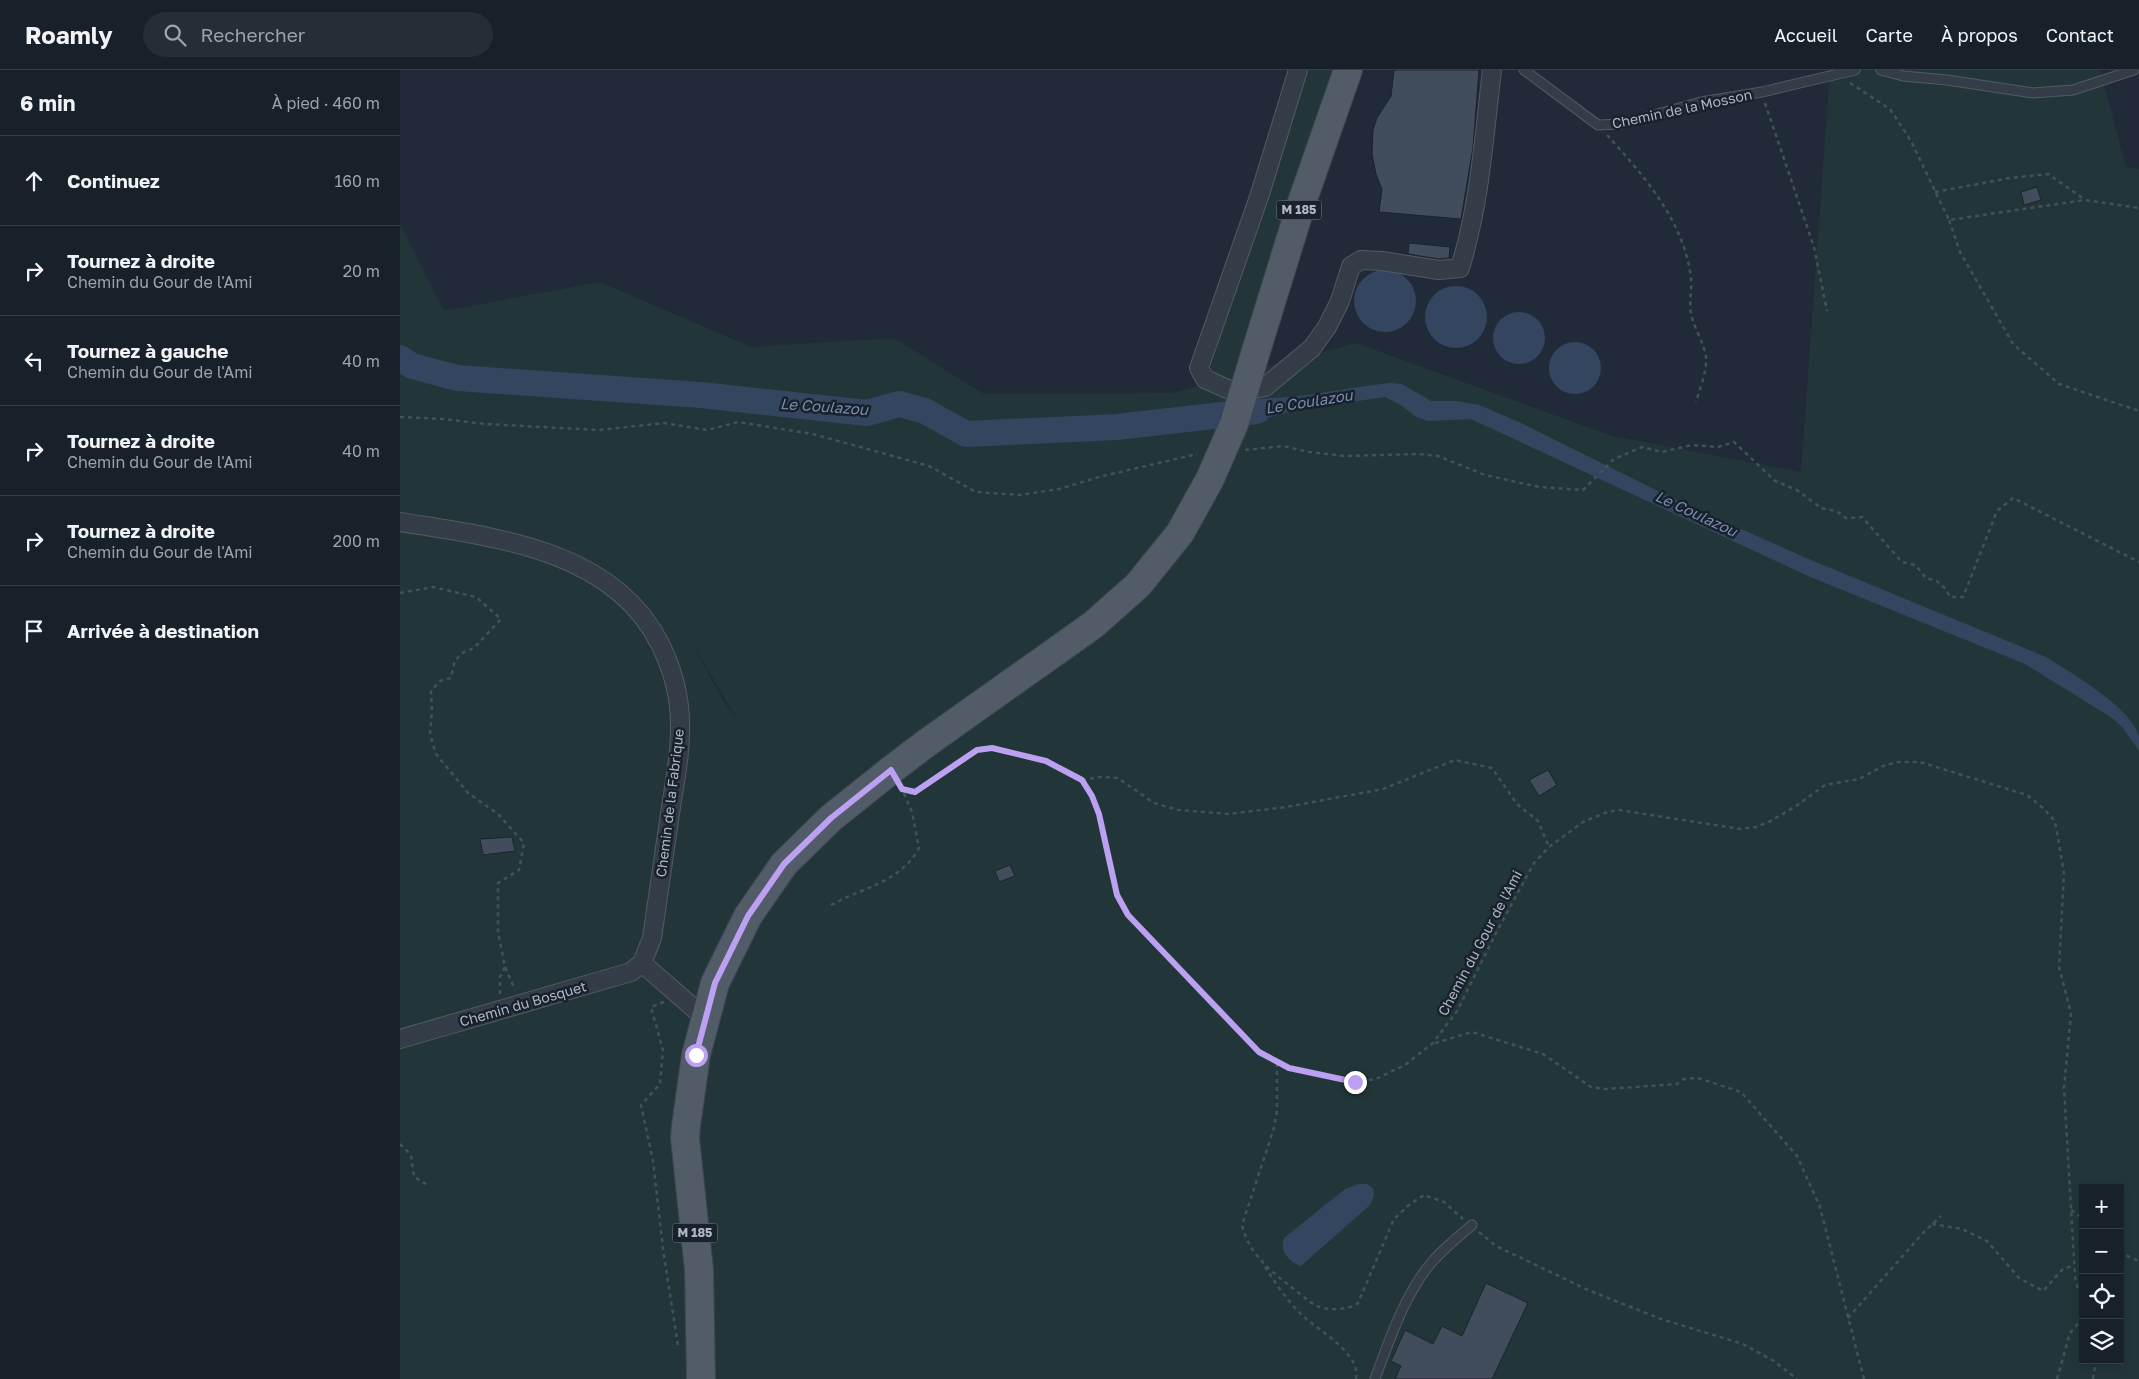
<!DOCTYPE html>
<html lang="fr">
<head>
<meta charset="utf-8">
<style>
  :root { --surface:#18202a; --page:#252d36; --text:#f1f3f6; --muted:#9fa3a8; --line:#363e47 }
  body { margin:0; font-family:"Golos Text",sans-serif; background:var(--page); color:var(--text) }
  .controls { position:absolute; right:15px; bottom:15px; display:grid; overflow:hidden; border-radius:0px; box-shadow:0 2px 8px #0003 }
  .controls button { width:45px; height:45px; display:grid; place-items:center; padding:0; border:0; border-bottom:1px solid var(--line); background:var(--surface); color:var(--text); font:25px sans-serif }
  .stop { position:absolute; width:15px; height:15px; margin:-11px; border:4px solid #bca0f2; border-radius:50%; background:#fff }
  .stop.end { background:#bca0f2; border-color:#fff; box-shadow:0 1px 5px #0008 }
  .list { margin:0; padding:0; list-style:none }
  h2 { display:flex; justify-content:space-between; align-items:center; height:65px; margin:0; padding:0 20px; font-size:21px }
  h2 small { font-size:16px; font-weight:400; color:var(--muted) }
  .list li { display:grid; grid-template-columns:32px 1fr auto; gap:15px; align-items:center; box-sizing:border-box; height:90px; padding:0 20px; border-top:1px solid var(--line) }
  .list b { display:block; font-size:19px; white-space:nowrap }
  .list p { margin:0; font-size:16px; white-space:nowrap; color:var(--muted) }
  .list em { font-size:16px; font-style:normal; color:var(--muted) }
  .icon { flex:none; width:28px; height:28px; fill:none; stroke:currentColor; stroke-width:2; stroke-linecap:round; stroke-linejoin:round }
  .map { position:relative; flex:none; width:1739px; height:1309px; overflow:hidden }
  header { display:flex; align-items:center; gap:30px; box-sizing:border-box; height:70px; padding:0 25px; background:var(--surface); border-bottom:1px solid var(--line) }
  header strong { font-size:24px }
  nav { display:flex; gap:28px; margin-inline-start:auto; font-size:18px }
  .search { width:350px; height:45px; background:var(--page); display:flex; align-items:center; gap:12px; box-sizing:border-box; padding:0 18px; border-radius:28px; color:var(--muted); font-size:19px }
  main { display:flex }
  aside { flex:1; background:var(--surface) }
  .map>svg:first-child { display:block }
  .green { fill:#223639; fill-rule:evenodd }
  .water { fill:#34455f }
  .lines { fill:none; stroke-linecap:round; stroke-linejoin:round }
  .stream { stroke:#34455f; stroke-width:4.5 }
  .river { stroke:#34455f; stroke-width:26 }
  .building { fill:#414d5d; stroke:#1b232f }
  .lane-casing { stroke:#515a66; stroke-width:11 }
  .street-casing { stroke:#515a66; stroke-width:20 }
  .primary-casing { stroke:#3d4552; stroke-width:30 }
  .path { stroke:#405356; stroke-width:2.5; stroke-dasharray:4 4; stroke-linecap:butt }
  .lane { stroke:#343c48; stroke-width:9 }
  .street { stroke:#343c48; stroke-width:18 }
  .primary { stroke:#525b68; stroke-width:28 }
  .primary-bridge-casing { stroke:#3d4552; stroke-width:30; stroke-linecap:butt }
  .primary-bridge { stroke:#525b68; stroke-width:28 }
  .route { stroke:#bca0f2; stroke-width:6 }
  .labels { text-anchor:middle; stroke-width:5; stroke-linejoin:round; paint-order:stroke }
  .shield { fill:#19212d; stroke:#818a97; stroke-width:1 }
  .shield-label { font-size:12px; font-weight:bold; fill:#aeb7c5 }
  .street-label { font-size:14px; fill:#aeb7c5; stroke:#19212d }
  .water-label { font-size:15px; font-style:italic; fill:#768dad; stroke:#19212d }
</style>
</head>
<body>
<header>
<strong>Roamly</strong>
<div class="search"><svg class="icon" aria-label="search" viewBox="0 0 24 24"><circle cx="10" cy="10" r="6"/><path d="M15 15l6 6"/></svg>Rechercher</div>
<nav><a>Accueil</a><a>Carte</a><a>À propos</a><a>Contact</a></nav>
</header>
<main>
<aside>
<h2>6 min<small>À pied · 460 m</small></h2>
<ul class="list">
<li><svg class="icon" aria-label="ahead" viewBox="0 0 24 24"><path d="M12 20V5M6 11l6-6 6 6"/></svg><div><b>Continuez</b></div><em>160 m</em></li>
<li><svg class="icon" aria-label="right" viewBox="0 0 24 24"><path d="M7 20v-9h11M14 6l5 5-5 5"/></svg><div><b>Tournez à droite</b><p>Chemin du Gour de l'Ami</p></div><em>20 m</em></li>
<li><svg class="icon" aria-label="left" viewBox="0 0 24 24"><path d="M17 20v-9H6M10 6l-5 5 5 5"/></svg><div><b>Tournez à gauche</b><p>Chemin du Gour de l'Ami</p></div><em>40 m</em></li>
<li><svg class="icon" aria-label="right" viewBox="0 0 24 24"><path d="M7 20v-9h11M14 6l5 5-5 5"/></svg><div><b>Tournez à droite</b><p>Chemin du Gour de l'Ami</p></div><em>40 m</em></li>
<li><svg class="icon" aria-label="right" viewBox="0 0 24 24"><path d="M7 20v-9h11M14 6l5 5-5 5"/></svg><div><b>Tournez à droite</b><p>Chemin du Gour de l'Ami</p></div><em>200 m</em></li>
<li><svg class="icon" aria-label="arrive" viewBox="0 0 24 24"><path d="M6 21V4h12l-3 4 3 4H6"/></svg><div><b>Arrivée à destination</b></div></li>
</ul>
</aside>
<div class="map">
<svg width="1739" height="1309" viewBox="0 0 1739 1309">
  <rect width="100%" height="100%" fill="#202a38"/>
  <!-- green -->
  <path class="green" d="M906,0h32l-101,305 119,-32 256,93 189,36 29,-402h270l26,97 13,2v1210h-1739v-1155l44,87 156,-29 151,65 143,-9 90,56 188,-1 52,-14 -14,-7 27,-95zM289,568l50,84 -17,-23zM1683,1118h37v172h-37z"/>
  <!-- water -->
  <path class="water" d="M954 231a31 31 0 1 1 62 0a31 31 0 1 1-62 0Z
    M1025 247a31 31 0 1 1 62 0a31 31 0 1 1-62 0Z
    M1093 268a26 26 0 1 1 52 0a26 26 0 1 1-52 0Z
    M1149 298a26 26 0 1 1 52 0a26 26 0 1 1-52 0Z
    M991,313l11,1 29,17h26l22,4 40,17 161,80 131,58 235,97c23,14 87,52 93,79 0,5 0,11 0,15l-17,-24 -10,-9 -87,-54 -217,-88 -337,-157 -43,2 -12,-4 -14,-11 -17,-9 -89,13 -41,11 -19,3 9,-23c18,-3 35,-3 54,-5 31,-4 61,-10 92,-13z
    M959,1114h8l6,4 1,8 -4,9 -69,61c-12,-4 -22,-15 -17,-28l61,-49z"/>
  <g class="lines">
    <!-- stream -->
    <path class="stream" d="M0,302l12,-6"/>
    <!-- river -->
    <path class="river" d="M0,288l12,8 45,12 244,17 166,18 32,-9 26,7 41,23 151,-7 140,-16"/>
  </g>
  <!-- building -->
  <path class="building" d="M994,0h85l-6,77 -12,72 -82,-7 3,-23 -6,-15 -4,-20 1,-24 4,-12 14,-22z
    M1637,117l4,13 -17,5 -3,-13z
    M1009,173l41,4 -1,11 -10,1 -31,-5z
    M1148,700l9,15 -18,11 -10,-16z
    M112,767l3,14 -32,4 -3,-16z
    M610,795l5,11 -16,6 -4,-11z
    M1086,1213l42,20 -36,76h-97l6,-13 -10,-5 14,-31 28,14 9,-18 20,10z"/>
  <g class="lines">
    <!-- lane casing -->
    <g class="lane-casing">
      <path id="lane" d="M1124,0l74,55 23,-1 80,-22 61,-10 93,-22
        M1481,0l22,6 44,4 86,13 40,-3 61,-20
        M975,1309c14,-38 30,-86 57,-117 12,-14 26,-25 40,-37"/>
    </g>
    <!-- street casing -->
    <g class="street-casing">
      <path id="street" d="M898,0l-38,124 -61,174 6,11 27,12 33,-4 47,-39 15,-21 13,-26 11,-35 10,-6 21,1 57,9 21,-2c20,-65 24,-131 32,-198
        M0,452c93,15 213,27 260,122 12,24 20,52 20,80 1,28 -5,56 -9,83 -6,44 -13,87 -19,131l-10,25 -11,9 -231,67
        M242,893l64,56"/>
    </g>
    <!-- primary casing -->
    <g class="primary-casing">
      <path id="primary" d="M856,281l46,-149 46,-132
        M301,1309l-2,-109 -14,-132 1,-12 10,-71 19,-72 33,-67 36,-52 47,-46 60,-48 37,-28 165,-117 45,-40 42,-52 30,-54"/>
    </g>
    <!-- path -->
    <path class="path" d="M1450,13l40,26 21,32 38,79 136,-20 54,8
      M1365,33l49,144 13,64
      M1207,65c37,41 78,87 84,144 1,11 -2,23 0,35 3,14 13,29 15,43 1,15 -6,31 -10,45
      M1535,122l75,-14 38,-4 36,25
      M1549,150l11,32 53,92 46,40 80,27
      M0,347l43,2 42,5 114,6 65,-7 43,7 31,-8 75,12 116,32 47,26 44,3 39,-6 40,-12 98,-23
      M845,380l38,-4 26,6 36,4 73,-2 20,2 47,19 54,12 44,3 31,-31 28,-12 20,5 30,-7 26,2 16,-5 41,39 22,9 24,18 15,3 10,7 16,-1 40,45 13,3 12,14c12,0 18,8 23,18h13l34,-86 16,-13 126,64
      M0,523l33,-6 43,10 25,22 -27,29 -14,6 -6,10 -3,14 -11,3 -9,10 1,21 -2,22 6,20 32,39 30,21 26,29 -5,27 -21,13v49l7,35 10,23
      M682,710l18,-3 18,1 36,25 24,7 51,4 57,-7 97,-18 72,-29 37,8 25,36 21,17 11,26
      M502,719l13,2 62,-41 15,-2 54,13 36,19 11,16 6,18 18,81 11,20 131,137 30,16 66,14 21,-3 29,-14 28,-22 24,-32 38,-76 39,-72 15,-16 34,-25 24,-10 12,-2 121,19 16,-2 13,-5 27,-16 29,-21 34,-6 26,-14 14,-3h21l107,33 16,13 12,13 9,52 -5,94 12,46 -7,75 11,189 3,12 5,3
      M431,835c32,-18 69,-22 88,-57l-7,-36 -10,-23
      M100,924v-17l5,-10
      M264,932l-13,5 12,43 -3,34 -19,21 12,56 10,88 15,97
      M1035,973l37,-11 71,22 48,33 15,2 71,-5 7,-5 14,-1 43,14 56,64 23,51 44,172
      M877,993v47l-3,18 -32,97c7,30 30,47 53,65 7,5 14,12 22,16 10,5 33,4 41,-3l36,-84 15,-14 15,-10 20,7 19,17
      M0,1074l11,11 3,22 12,7
      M1671,1140l12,8
      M1532,1154l30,5 25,12 32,37 24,13 19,-21 12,-5
      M1079,1162l17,14 92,44 73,29 82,25 31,17 23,18
      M1720,1187l3,-3 16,7
      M865,1197c11,17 23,35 38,49 16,15 58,37 53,63
      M1448,1248l75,-85 18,-17
      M1657,1309l13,-46 13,-15
      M1693,1309l3,-19"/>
    <!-- lane -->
    <use href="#lane" class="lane"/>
    <!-- street -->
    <use href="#street" class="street"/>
    <!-- primary -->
    <use href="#primary" class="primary"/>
    <!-- primary-bridge casing -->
    <g class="primary-bridge-casing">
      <path id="primary-bridge" d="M810,409l24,-55 22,-73"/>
    </g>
    <!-- primary-bridge -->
    <use href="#primary-bridge" class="primary-bridge"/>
  </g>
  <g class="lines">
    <!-- route -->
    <path class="route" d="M296,985l19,-72 33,-67 36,-52 47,-46 60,-48 11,19 13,3 62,-42 15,-2 54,13 36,19 10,16 7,18 18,81 11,20 131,137 30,16 66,14"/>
  </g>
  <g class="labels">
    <!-- shield labels -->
    <g class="shield">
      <rect x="876.5" y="130.5" width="45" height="19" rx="4"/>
      <rect x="272.5" y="1153.5" width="45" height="19" rx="4"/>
    </g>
    <g class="shield-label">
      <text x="899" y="144">M 185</text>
      <text x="295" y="1167">M 185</text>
    </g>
    <!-- street labels -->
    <g class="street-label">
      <text transform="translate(1282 39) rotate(-12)" y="5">Chemin de la Mosson</text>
      <text transform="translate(270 733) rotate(-83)" y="5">Chemin de la Fabrique</text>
      <text transform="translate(1080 873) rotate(-62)" y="5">Chemin du Gour de l'Ami</text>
      <text transform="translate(123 934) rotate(-16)" y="5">Chemin du Bosquet</text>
    </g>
    <!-- water labels -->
    <g class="water-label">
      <text transform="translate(909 332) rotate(-9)" y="5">Le Coulazou</text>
      <text transform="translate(424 337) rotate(4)" y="5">Le Coulazou</text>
      <text transform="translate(1296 444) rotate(25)" y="5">Le Coulazou</text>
    </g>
  </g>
</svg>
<div class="controls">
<button>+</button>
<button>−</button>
<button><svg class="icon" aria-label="locate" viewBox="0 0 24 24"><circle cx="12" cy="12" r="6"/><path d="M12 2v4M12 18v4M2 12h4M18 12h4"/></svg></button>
<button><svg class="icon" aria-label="layers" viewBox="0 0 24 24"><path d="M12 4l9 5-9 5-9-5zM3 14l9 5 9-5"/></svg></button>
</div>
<div class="stop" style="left:296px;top:985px"></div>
<div class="stop end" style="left:955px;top:1012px"></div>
</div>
</main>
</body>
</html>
